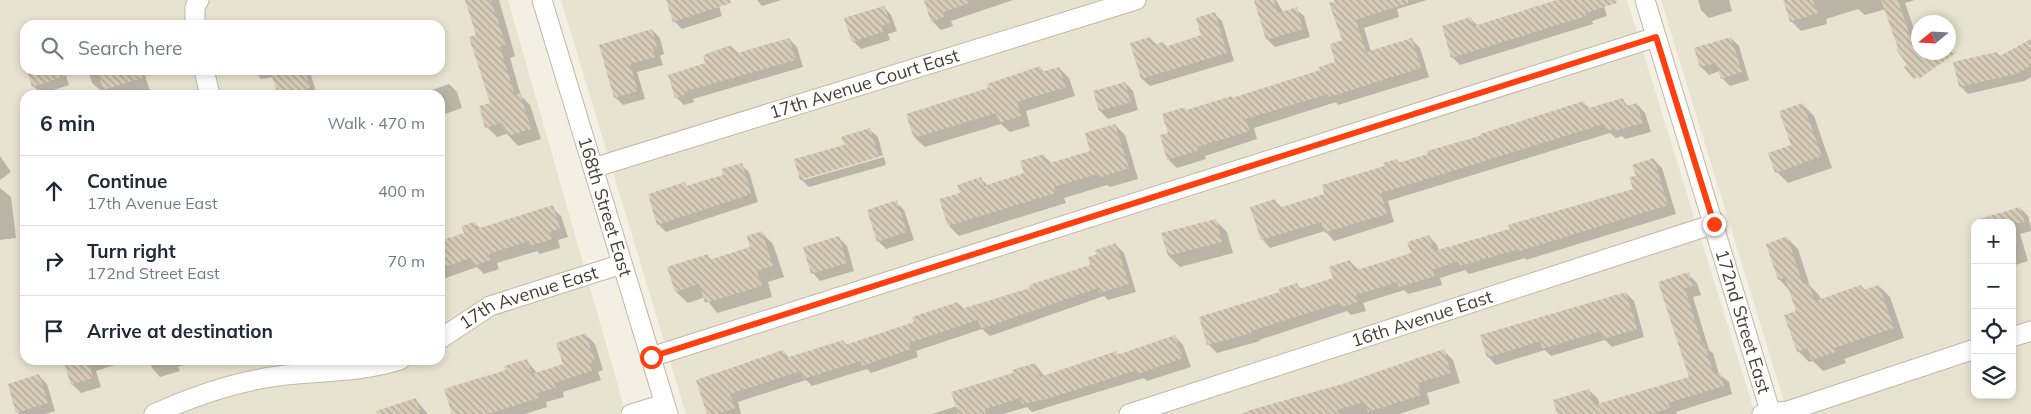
<!DOCTYPE html>
<html lang="en">
<head>
<meta charset="utf-8">
<style>
  :root { --surface:#fff; --page:#f6f6f7; --text:#1f2937; --muted:#747a83; --line:#e0e1e3 }
  body { margin:0; font-family:Mulish,sans-serif; background:var(--page); color:var(--text) }
  .controls { position:absolute; right:15px; bottom:15px; display:grid; overflow:hidden; border-radius:10px; box-shadow:0 2px 8px #0003 }
  .controls button { width:45px; height:45px; display:grid; place-items:center; padding:0; border:0; border-bottom:1px solid var(--line); background:var(--surface); color:var(--text); font:25px sans-serif }
  .compass { position:absolute; left:1911px; top:15px; width:45px; height:45px; border-radius:50%; background:var(--surface); box-shadow:0 2px 8px #0003; rotate:252deg }
  .stop { position:absolute; width:15px; height:15px; margin:-11px; border:4px solid #ff400e; border-radius:50%; background:#fff }
  .stop.end { background:#ff400e; border-color:#fff; box-shadow:0 1px 5px #0008 }
  .list { margin:0; padding:0; list-style:none }
  h2 { display:flex; justify-content:space-between; align-items:center; height:65px; margin:0; padding:0 20px; font-size:21px }
  h2 small { font-size:16px; font-weight:400; color:var(--muted) }
  .list li { display:grid; grid-template-columns:32px 1fr auto; gap:15px; align-items:center; box-sizing:border-box; height:70px; padding:0 20px; border-top:1px solid var(--line) }
  .list b { display:block; font-size:19px; white-space:nowrap }
  .list p { margin:0; font-size:16px; white-space:nowrap; color:var(--muted) }
  .list em { font-size:16px; font-style:normal; color:var(--muted) }
  .icon { flex:none; width:28px; height:28px; fill:none; stroke:currentColor; stroke-width:2; stroke-linecap:round; stroke-linejoin:round }
  .map { position:relative; flex:none; width:2031px; height:414px; overflow:hidden }
  .search { position:absolute; background:var(--surface); box-shadow:0 2px 8px #0003; left:20px; top:20px; width:425px; height:55px; display:flex; align-items:center; gap:12px; box-sizing:border-box; padding:0 18px; border-radius:15px; color:var(--muted); font-size:19px }
  .panel { position:absolute; background:var(--surface); box-shadow:0 2px 8px #0003; left:20px; top:90px; width:425px; height:275px; border-radius:15px }
  .map>svg:first-child { display:block }
  .residential { fill:#e8e2d0; fill-rule:evenodd }
  .shadow { fill:#0003 }
  .building { fill:url(#building-back-hatch) }
  .lines { fill:none; stroke-linecap:round; stroke-linejoin:round }
  .minor-casing { stroke:#c0b8a4; stroke-width:21 }
  .minor { stroke:#fff; stroke-width:19 }
  .route { stroke:#ff400e; stroke-width:6 }
  .labels { text-anchor:middle; stroke-width:4; stroke-linejoin:round; paint-order:stroke }
  .street-label { font-size:18px; fill:#463f32; stroke:#fff }
</style>
</head>
<body>
<div class="map">
<svg width="2031" height="414" viewBox="0 0 2031 414">
  <defs>
    <pattern id="building-back-hatch" width="6" height="6" patternUnits="userSpaceOnUse" patternTransform="scale(1.25)"><rect width="6" height="6" fill="#d6ccb7"/><path d="M-1 5l2 2M0 0l6 6M5-1l2 2" fill="none" stroke="#afa795"/></pattern>
  </defs>
  <rect width="100%" height="100%" fill="#f3efe3"/>
  <!-- residential -->
  <path class="residential" d="M0,0h508l118,414h-626zM25,25h415v45h-415zM25,95h415v265h-415z
    M561,0h1066l128,414h-1069z
    M1661,0h370v414h-243zM1918,22h30v30h-30zM1975,223h37v172h-37z"/>
  <!-- shadow -->
  <path class="shadow" d="M467,0h32l16,56 -5,2 11,38 9,9 11,34 -23,7 -11,-12 -10,3 -10,-10 4,-23 -13,-69z
    M668,0h49l5,16 -40,13 -8,-8z
    M757,0h24l-19,6z
    M925,0h88l-62,21 2,5 -12,4 -9,-9z
    M1257,0h19l7,12 13,-3 8,7 6,21 -35,10 -8,-8z
    M1334,0h93l-30,9 2,8 -35,11 7,24 40,-13 9,9 9,29 -91,28 -2,-3 -82,26 3,11 -52,17 1,3 -29,9 -9,-9 1,-25 15,-26 3,3 45,-14 1,2 89,-28 15,-8 6,-22z
    M1561,0h41l5,16 -15,5 1,3 -133,41 -8,-8 19,-38 7,7z
    M1698,0h31l3,11 -23,7 -8,-8z
    M1784,0h131l-10,3 12,34 1,-2v17h30v-9l5,7 -35,24 -19,-25 -13,-40 -21,6 -7,-6 -32,10 1,5 -26,7 -10,-10z
    M884,7l7,8 6,16 -9,3 2,6 -29,9 -8,-8z
    M1214,13l8,8 12,40 -84,25 -8,-7 8,-41 7,7 6,-2 4,4 36,-11z
    M652,30l8,8 4,16 -4,2 3,9 -26,7 8,27 -22,6 -8,-8 -15,-51z
    M1731,38l8,8 10,34 -19,6 -8,-8 -2,-7 -11,4 -8,-8 -5,-19z
    M789,39l8,8 6,20 -110,32 1,3 -10,3 -8,-8 31,-33 24,-18 8,8z
    M2031,40v37l-7,4 -56,13 -8,-8 37,-33 4,4z
    M1039,67l5,5 15,-4 10,10 6,18 -49,15 4,15 -20,6 -9,-8 -76,23 -10,-9 74,-49z
    M28,70h36l5,15 -28,9 -8,-8z
    M88,70h52l5,5 6,20h-45l-14,-12z
    M253,70h53l5,5 6,20h-38l-6,-18 -12,2z
    M1125,83l8,8 5,19 -30,9 -8,-8 -5,-19z
    M449,84l8,8 5,16 -17,6 -5,-5v-14h-7l-1,-5z
    M1622,99l7,8 8,-3 8,9 6,19 -26,7 -3,-3 -6,2 -6,-5 -222,68 6,21 -60,19 -9,-10 -55,17 -8,-9 12,-39 8,8 44,-13 71,-35 4,4 183,-61 6,6z
    M1802,104l12,12 18,52 -44,15 -11,-11 15,-26z
    M1115,125l10,10 13,44 -28,8 -3,-2 -43,13 2,5 -107,33 -10,-10 12,-32 19,-16 8,8 38,-12 17,-19 9,9 40,-12z
    M870,130l8,7 5,18 -79,22v3l80,-23 2,8 -77,22 -8,-8z
    M0,156l11,16 -11,8z
    M1654,160l8,8 14,46 -150,46 -1,-2 -56,16 -4,-4 -25,8 2,7 -34,9 -4,-4 -41,13 3,8 -15,4 -4,-4 -88,29 1,1 -43,12 -9,-9 73,-51 16,-8 5,4 32,-10 16,-17 9,8 53,-16 17,-18 8,9 2,6 196,-61 2,-14z
    M741,165l8,7 9,30 -92,30 -8,-8 26,-41 4,4 37,-12z
    M0,188l11,9 5,41 -16,2z
    M896,202l8,8 10,30 -28,9 -8,-8z
    M552,207l9,9 7,21 -10,3 2,8 -20,6 -3,-3 -40,12 2,6 -15,5 -7,-7 -34,12 -3,-4v-33l25,-8 9,-11 7,6z
    M2020,208l8,8 3,12v3l-11,3 8,27 -16,5v-43z
    M1215,220l12,12 6,21 -53,14 -11,-11 -7,-22z
    M762,233l11,11 11,33 -16,5 4,15 -55,16 -12,-16 -17,6 -12,-11 31,-36 5,4 40,-13z
    M839,238l8,8 7,25 -34,10 -7,-8z
    M1787,238l11,11 12,37 9,9 2,5 40,-14 5,5 13,-5 11,11 14,41 -60,21 2,4 -23,8 -10,-10 -4,1 -11,-11 -1,-39 -7,-21 -11,-12z
    M1116,245l8,8 12,39 -28,8 -4,-4 -114,40 -8,-7 -66,22 2,6 -47,16 -4,-4 -55,17 -6,-6 -68,22 3,12h-33l-10,-33 85,-30 6,7 54,-17 5,5 67,-24 43,-19 6,6 68,-20 60,-23 6,-10z
    M1688,274l9,9 4,12 -8,2 16,53 4,3 6,21 10,8 3,12 -56,18 1,2h-118l30,-24 9,9 2,6 90,-28 -30,-95z
    M1626,293l8,8 10,36 -32,10 -7,-7 -54,16 -6,-6 -49,15 -8,-8z
    M586,335l9,9 8,26 -5,2 3,8 -38,12 1,5 -18,5 1,5 -22,7h-72l54,-43 20,-10 10,12 27,-8z
    M1175,337l8,8 8,22 -44,14 -3,-3 -112,34 -5,-5 -24,7h-71l25,-8 78,-42 10,13 71,-24 2,2z
    M1443,350l10,10 7,23 -33,10 3,11 -31,10h-158l101,-29z
    M64,360h66l-34,11 5,16 -20,6 -9,-9z
    M132,360h14l-11,3z
    M149,360h51l-22,7 2,4 -20,6 -8,-9z
    M39,376l8,8 8,27 -10,3h-26l-2,-2z
    M416,400l12,14h-29z"/>
  <!-- building -->
  <path class="building" d="M465,0h26l15,45 -6,2 15,48 5,-2 11,36 -24,7 -5,-13 -17,5 -6,-22 11,-3 -21,-66 7,-2z
    M666,0h64l1,3 -58,19z
    M924,0h45l1,3 -27,9 1,5 -13,5z
    M1254,0h20l4,13 19,-6 6,22 -37,11z
    M1338,0h70v3l-52,17 10,32 46,-14 9,30 -92,29 -1,-3 -82,25 4,12 -53,16 1,4 -31,9 -7,-25 8,-2 -6,-19 23,-7 1,3 46,-14v2l88,-28 -1,-3 16,-5 -5,-18 12,-4 -13,-37z
    M1557,0h59l1,3 -32,10 1,3 -135,42 -9,-32 29,-9 3,9z
    M1783,0h30l5,13 -28,9z
    M1881,0h17l13,39 7,-5v18h39l-38,27 -2,-2 -4,2 -9,-12 3,-2 -11,-16 2,-1z
    M884,6l6,17 -9,3 2,6 -31,10 -8,-24z
    M1215,12l12,41 -86,26 -11,-36 20,-6 2,8 11,-3 2,5 36,-12 -5,-17z
    M652,29l5,18 -4,1 3,9 -26,7 8,27 -24,7 -15,-53z
    M1731,37l11,35 -21,7 -5,-16 -16,4 -6,-19z
    M789,38l7,22 -110,31 1,3 -12,4 -7,-23 37,-12 -2,-8 28,-10 3,9z
    M2031,39v27l-15,8 -57,13 -6,-25 44,-10 1,5z
    M1040,66l1,6 18,-5 7,20 -49,15 4,14 -22,7 -3,-10 -82,25 -8,-24 82,-26 -1,-4z
    M27,70h48v3l-43,14z
    M97,70h60l1,3 -55,17z
    M270,70h35l5,18 -22,7h-10z
    M1125,82l6,20 -32,9 -6,-20z
    M1623,98l2,8 12,-3 6,20 -27,8 -1,-3 -9,3 -2,-7 -223,69 6,21 -34,10 -29,9 -3,-11 -60,18 -11,-33 25,-8 3,9 46,-14 -2,-9 62,-19 -1,-3 14,-4 1,4 30,-9 -1,-3 53,-15v-2l104,-33 2,8z
    M1803,103l19,53 -47,17 -7,-20 23,-8 -12,-34z
    M1115,124l14,44 -30,10 -1,-4 -44,13 2,6 -108,33 -9,-27 21,-6 -3,-8 24,-8 3,9 40,-13 -4,-12 24,-7 3,10 43,-13 -5,-18z
    M870,128l9,29 -79,23 -6,-21 50,-14 -3,-8z
    M1654,158l14,47 -151,47 -1,-2 -56,16 -2,-5 -26,9 3,6 -36,11 -2,-5 -41,13 2,7 -16,5 -2,-4 -89,28 1,2 -45,12 -8,-28 81,-25 -1,-3 18,-6 2,6 34,-11 -4,-11 21,-7 4,11 57,-18 -4,-11 22,-7 5,16 76,-22 -2,-4 125,-36 -4,-12 7,-1 -4,-11z
    M742,163l9,31 -94,31 -9,-31 37,-12 1,4 37,-11 -2,-6z
    M897,200l10,32 -30,10 -10,-32z
    M553,205l7,23 -10,4 2,7 -22,7 -1,-5 -40,13 2,6 -17,6 -3,-8 -31,10v-27l24,-8 -3,-7 14,-4 2,7z
    M2020,207l5,16h-46v-4z
    M1216,219l6,23 -54,14 -7,-23z
    M762,231l11,35 -16,5 5,15 -57,17 -6,-19 -24,8 -8,-25 41,-13 1,6 41,-13 -3,-11z
    M839,236l8,27 -36,11 -8,-27z
    M1787,236l16,48 6,-1 6,18 46,-16 2,5 16,-5 15,43 -60,20 2,4 -25,8 -4,-12 -10,4 -13,-37 12,-4 -11,-33 -7,2 -12,-36z
    M1116,243l13,41 -30,9 -1,-5 -117,41 -3,-9 -69,23 2,6 -49,17 -1,-5 -58,18 -2,-8 -71,23 5,14 -18,6h-10l-11,-34 87,-30 3,8 57,-18 2,5 69,-23 -2,-5 46,-15 3,7 69,-21 -1,-3 61,-20 -2,-8 8,-2 -1,-5z
    M1689,272l4,14 -8,2 17,56 2,-1 10,31 6,-2 4,14 -56,17 2,5 -19,6h-94l-4,-14 36,-11 5,16 95,-28 -31,-95z
    M1626,292l11,37 -34,10 -2,-8 -59,18 -2,-8 -53,17 -7,-23z
    M586,333l9,28 -5,2 2,8 -38,12 2,5 -19,5 2,5 -51,16h-36l-8,-25 62,-19 -2,-4 23,-7 5,15 31,-10 -7,-21z
    M1175,335l8,23 -45,16 -1,-4 -90,29 -25,5 -2,-6 -35,11 1,5h-28l-7,-22 62,-19 -1,-3 23,-7 5,14 76,-26 1,4z
    M1444,349l7,24 -33,10 3,12 -53,17 -4,-10 -27,8 2,4h-92v-3l95,-27z
    M63,360h25l5,18 -22,7z
    M39,374l9,29 -32,10 -8,-29z
    M416,398l5,16h-44l-1,-3z"/>
  <g class="lines">
    <!-- minor casing -->
    <g class="minor-casing">
      <g id="minor">
        <path id="s1" d="M542,0l126,414"/>
        <path id="s2" d="M1645,0l126,414"/>
        <path d="M195,25v-18l4,-7"/>
        <path d="M204,70l6,25"/>
        <path id="s3" d="M593,168l543,-168"/>
        <path d="M2012,337l19,-6"/>
        <path id="s4" d="M440,339l50,-33 132,-42"/>
        <path d="M651,357l1005,-320"/>
        <path d="M154,414c42,-19 86,-34 132,-39 39,-4 76,-3 114,-15"/>
        <path d="M631,414l33,-10"/>
        <path id="s5" d="M1129,414l585,-190"/>
        <path d="M1762,414l26,-3 187,-62"/>
      </g>
    </g>
    <!-- minor -->
    <use href="#minor" class="minor"/>
  </g>
  <g class="lines">
    <!-- route -->
    <path class="route" d="M651,357l1005,-320 58,187"/>
  </g>
  <g class="labels">
    <!-- street labels -->
    <g class="street-label">
      <text dy="6" stroke="none"><textPath href="#s3" startOffset="284">17th Avenue Court East</textPath></text>
      <text dy="6" stroke="none"><textPath href="#s1" startOffset="216">168th Street East</textPath></text>
      <text dy="6" stroke="none"><textPath href="#s4" startOffset="99">17th Avenue East</textPath></text>
      <text dy="6" stroke="none"><textPath href="#s5" startOffset="308">16th Avenue East</textPath></text>
      <text dy="6" stroke="none"><textPath href="#s2" startOffset="336">172nd Street East</textPath></text>
    </g>
  </g>
</svg>
<div class="controls">
<button>+</button>
<button>−</button>
<button><svg class="icon" aria-label="locate" viewBox="0 0 24 24"><circle cx="12" cy="12" r="6"/><path d="M12 2v4M12 18v4M2 12h4M18 12h4"/></svg></button>
<button><svg class="icon" aria-label="layers" viewBox="0 0 24 24"><path d="M12 4l9 5-9 5-9-5zM3 14l9 5 9-5"/></svg></button>
</div>
<svg class="compass" viewBox="-18 -18 36 36"><path d="M0-13l5 13h-10z" fill="#e53935"/><path d="M0 13l5-13h-10z" fill="#747a83"/></svg>
<div class="stop" style="left:651px;top:357px"></div>
<div class="stop end" style="left:1714px;top:224px"></div>
<div class="search"><svg class="icon" aria-label="search" viewBox="0 0 24 24"><circle cx="10" cy="10" r="6"/><path d="M15 15l6 6"/></svg>Search here</div>
<section class="panel">
<h2>6 min<small>Walk · 470 m</small></h2>
<ul class="list">
<li><svg class="icon" aria-label="ahead" viewBox="0 0 24 24"><path d="M12 20V5M6 11l6-6 6 6"/></svg><div><b>Continue</b><p>17th Avenue East</p></div><em>400 m</em></li>
<li><svg class="icon" aria-label="right" viewBox="0 0 24 24"><path d="M7 20v-9h11M14 6l5 5-5 5"/></svg><div><b>Turn right</b><p>172nd Street East</p></div><em>70 m</em></li>
<li><svg class="icon" aria-label="arrive" viewBox="0 0 24 24"><path d="M6 21V4h12l-3 4 3 4H6"/></svg><div><b>Arrive at destination</b></div></li>
</ul>
</section>
</div>
</body>
</html>
